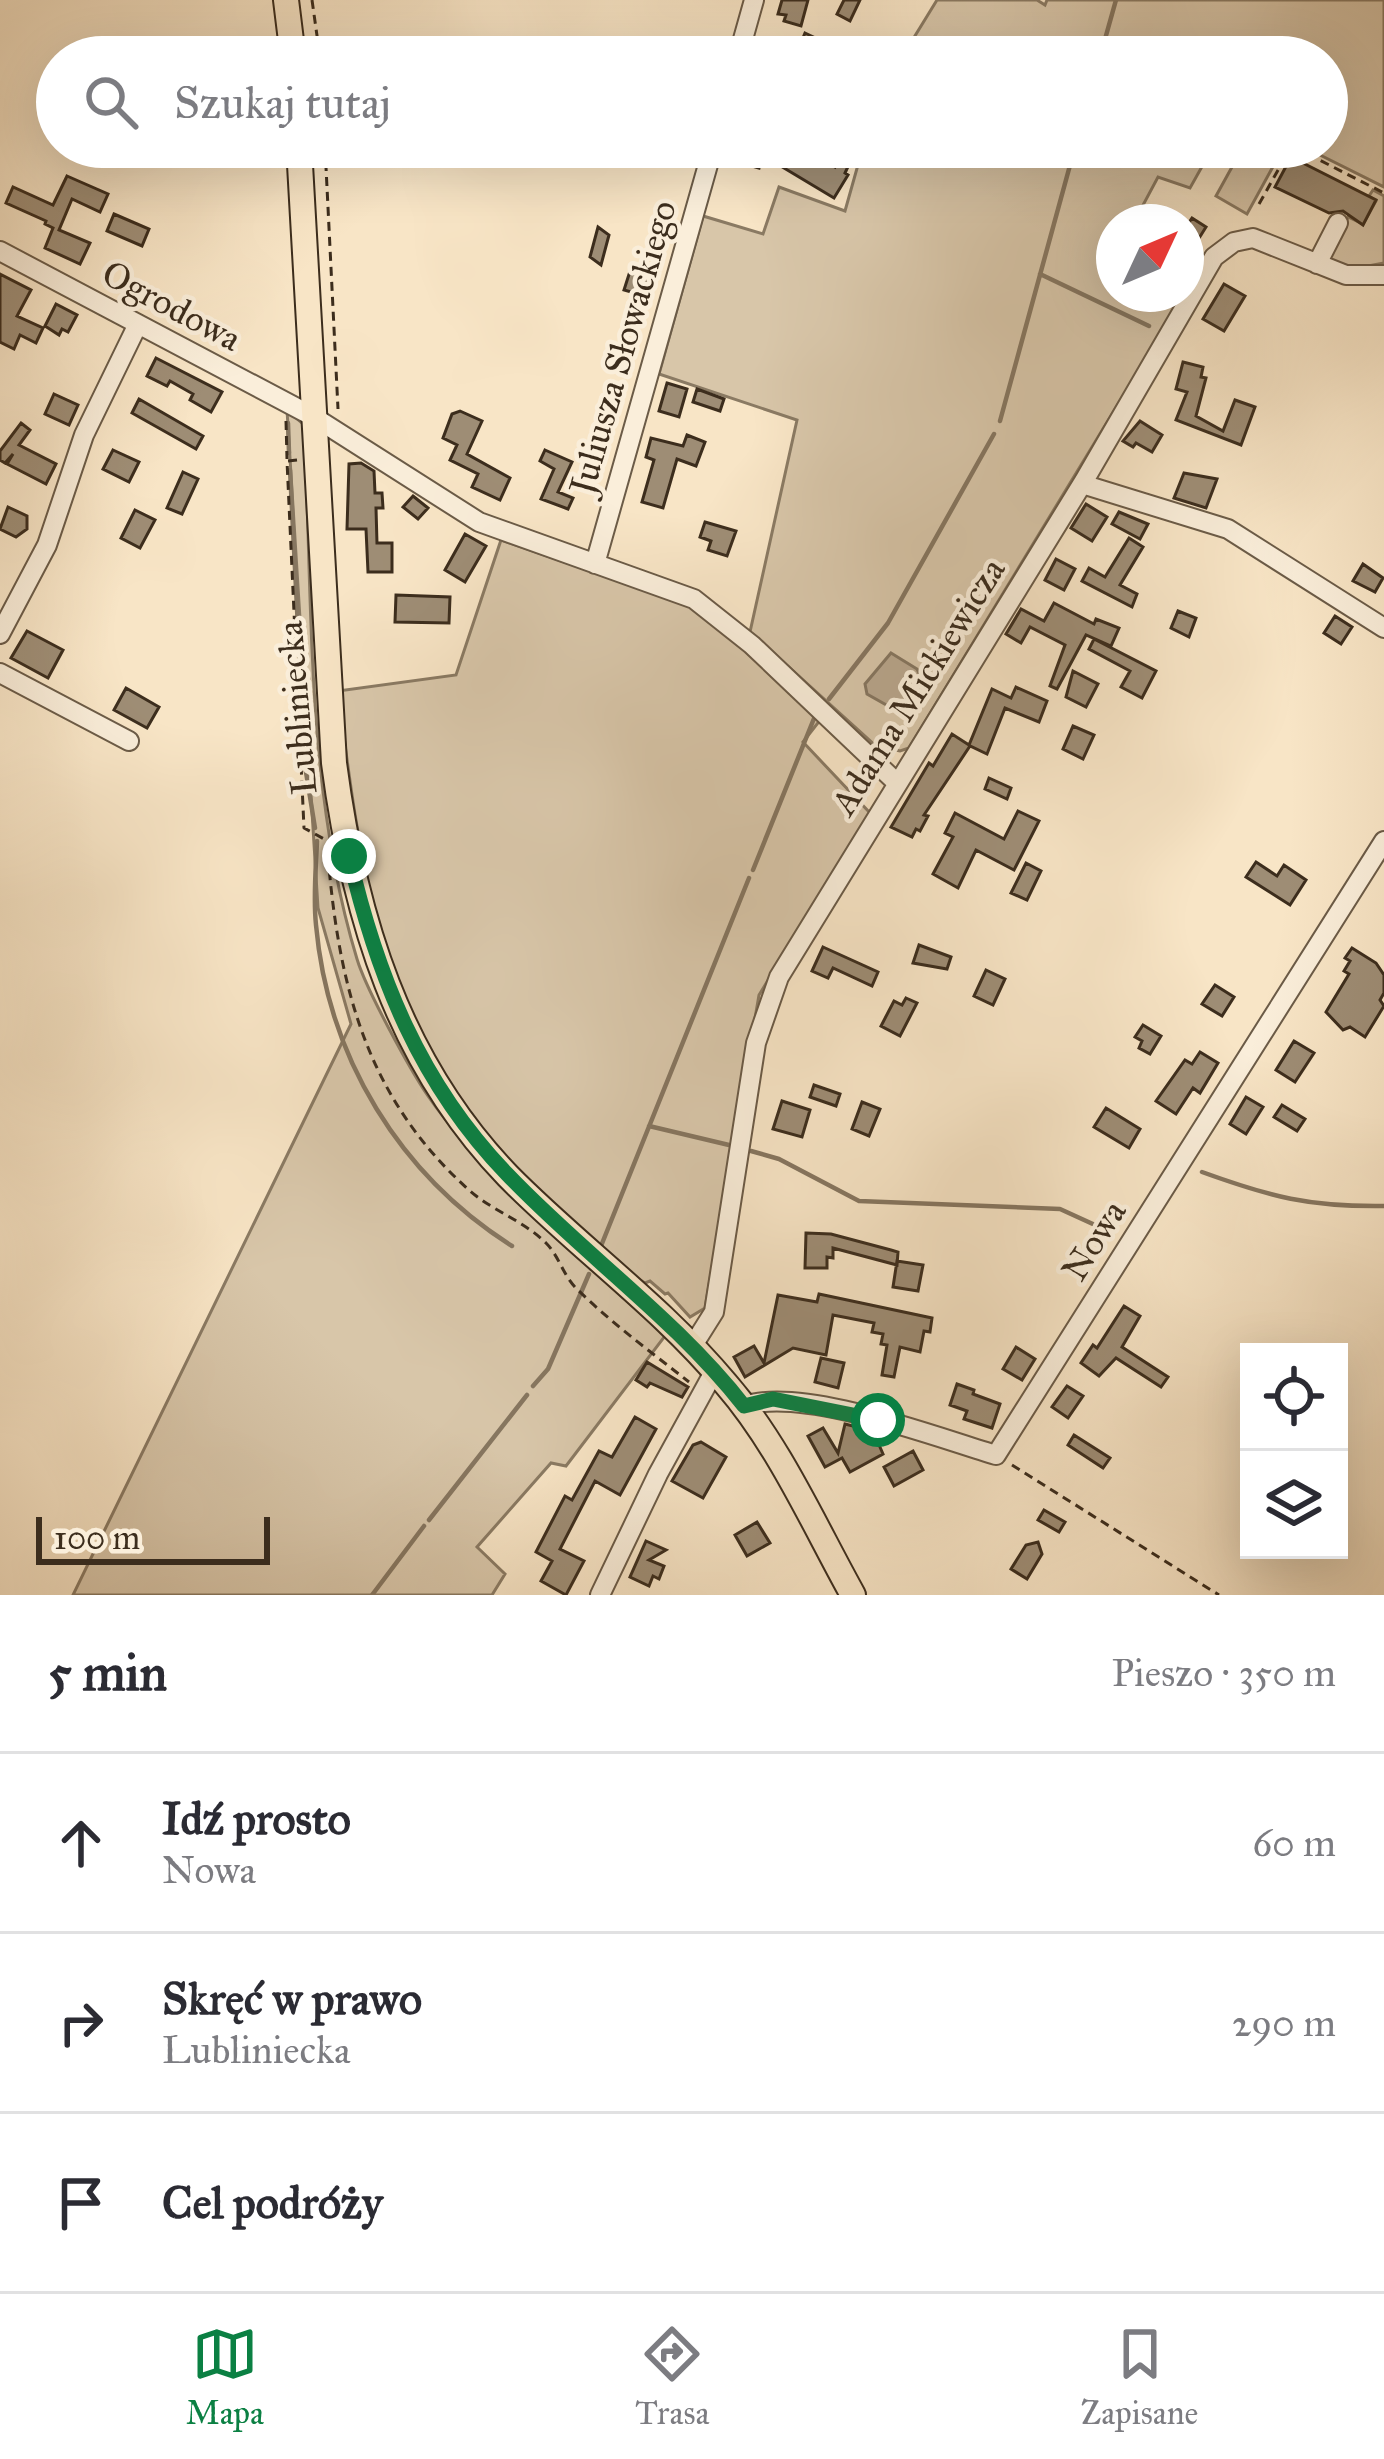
<!DOCTYPE html>
<html lang="pl">
<head>
<meta charset="utf-8">
<style>
  :root { --surface:#fff; --page:#f2f2f3; --text:#2b2b33; --muted:#7c7c81; --line:#e1e1e2; --accent:#0b8043 }
  body { margin:0; font-family:"IM FELL Great Primer",serif; background:var(--page); color:var(--text) }
  .controls { position:absolute; right:36px; bottom:36px; display:grid; overflow:hidden; border-radius:0px; box-shadow:0 12px 48px #0002 }
  .controls button { width:108px; height:108px; display:grid; place-items:center; padding:0; border:0; border-bottom:3px solid var(--line); background:var(--surface); color:var(--text); font:60px sans-serif }
  .compass { position:absolute; left:1096px; top:204px; width:108px; height:108px; border-radius:50%; background:var(--surface); box-shadow:0 12px 48px #0002; rotate:46deg }
  .scale { position:absolute; left:36px; bottom:30px; width:234px; box-sizing:border-box; padding-left:12px; border:6px solid #3c2d1d; border-top:0; font-size:33px; line-height:42px; white-space:nowrap; color:#3c2d1d; -webkit-text-stroke:9px #faeeda; paint-order:stroke }
  .stop { position:absolute; width:36px; height:36px; margin:-27px; border:9px solid #0b8043; border-radius:50%; background:#fff }
  .stop.end { background:#0b8043; border-color:#fff; box-shadow:0 3px 12px #0008 }
  .list { margin:0; padding:0; list-style:none }
  h2 { display:flex; justify-content:space-between; align-items:center; height:156px; margin:0; padding:0 48px; font-size:51px }
  h2 small { font-size:39px; font-weight:400; color:var(--muted) }
  .list li { display:grid; grid-template-columns:78px 1fr auto; gap:36px; align-items:center; box-sizing:border-box; height:180px; padding:0 48px; border-top:3px solid var(--line) }
  .list b { display:block; font-size:45px; white-space:nowrap }
  .list p { margin:0; font-size:39px; white-space:nowrap; color:var(--muted) }
  .list em { font-size:39px; font-style:normal; color:var(--muted) }
  .icon { flex:none; width:66px; height:66px; fill:none; stroke:currentColor; stroke-width:2; stroke-linecap:round; stroke-linejoin:round }
  .map { position:relative; flex:none; width:1384px; height:1595px; overflow:hidden }
  .search { position:absolute; background:var(--surface); box-shadow:0 12px 48px #0002; left:36px; right:36px; top:36px; height:132px; display:flex; align-items:center; gap:30px; box-sizing:border-box; padding:0 42px; border-radius:66px; color:var(--muted); font-size:45px }
  .sheet { height:696px; background:var(--surface) }
  nav { display:flex; justify-content:space-around; align-items:center; box-sizing:border-box; height:168px; border-top:3px solid var(--line); background:var(--surface); font-size:33px; color:var(--muted) }
  nav a { display:grid; justify-items:center; gap:6px }
  nav .on { color:var(--accent) }
  .map>svg:first-child { display:block }
  .green { fill:#d8c6a9; stroke:#8a7a63; stroke-width:3 }
  .water { fill:#b8a68d; stroke:#867660; stroke-width:3 }
  .lines { fill:none; stroke-linecap:round; stroke-linejoin:round }
  .stream { stroke:#867660; stroke-width:4.5 }
  .building { fill:#9e8d75; stroke:#3c2d1d; stroke-width:3 }
  .minor-casing { stroke:#6b5b47; stroke-width:22 }
  .major-casing { stroke:#3c2d1d; stroke-width:28 }
  .path { stroke:#3c2d1d; stroke-width:3; stroke-dasharray:9 6; stroke-linecap:butt }
  .minor { stroke:#faeeda; stroke-width:18 }
  .major { stroke:#f8e5c6; stroke-width:24 }
  .route { stroke:#0b8043; stroke-width:15 }
  .labels { text-anchor:middle; stroke-width:9; stroke-linejoin:round; paint-order:stroke }
  .street-label { font-size:36px; fill:#3c2d1d; stroke:#faeeda }
</style>
</head>
<body>
<div class="map">
<svg width="1384" height="1595" viewBox="0 0 1384 1595">
  <rect width="100%" height="100%" fill="#f8e5c6"/>
  <filter id="stains"><feTurbulence type="fractalNoise" baseFrequency=".00167" numOctaves="4"/><feColorMatrix values="0 0 0 0 .2 0 0 0 0 .09 0 0 0 0 .02 0 0 0 .5 -.17"/></filter>
  <radialGradient id="worn" r=".72"><stop offset=".6" stop-color="#630" stop-opacity="0"/><stop offset="1" stop-color="#630" stop-opacity=".3"/></radialGradient>
  <!-- green -->
  <path class="green" d="M937,0h100l8,5 2,-5h337v187l-80,-40h23v-90h-425z
    M863,147h350l-23,41 -32,-11 -24,45h-20v72h71l-276,454 -9,3 -24,-5 -126,-114 47,-212 -138,-46 44,-158 60,18 16,-47 66,24z
    M1243,147h29l9,5 -34,62 -31,-18z
    M1373,190l11,6v67l-32,6 -26,-9 22,-43 15,7 13,-23 -7,-5z
    M287,410l17,15c9,176 1,363 53,534 9,30 52,109 71,137 58,84 161,169 237,240l-99,130 -15,-3 -74,84 28,27 -13,21h-419l278,-571 -33,-116z
    M501,540l196,68 124,111 -18,23 67,71 -111,182 -54,313 -15,9 -22,-24 -3,1 -15,-13 -5,2c-40,-23 -70,-57 -103,-89 -25,-25 -57,-50 -78,-78 -90,-123 -107,-279 -126,-425l118,-16z"/>
  <!-- water -->
  <path class="water" d="M891,653l26,16 4,8 -13,27 -11,7 -30,-17 -2,-10z"/>
  <g class="lines">
    <!-- stream -->
    <path class="stream" d="M1100,57l16,-57
      M1040,274l109,52
      M1000,421l75,-274
      M288,423l1,30
      M290,470l15,296 10,62
      M829,699l59,-76 106,-189
      M317,841c-1,27 -4,56 -1,84 12,133 84,250 196,321
      M753,870l62,-154
      M649,1126l80,19
      M751,1151l28,8 80,42 201,8 46,21
      M1202,1172c69,25 107,35 182,34
      M601,1246l148,-368
      M533,1386l15,-17 41,-95
      M429,1520l98,-125
      M372,1595l52,-69"/>
  </g>
  <!-- building -->
  <path class="building" d="M782,0h26l-7,26 -17,-5 2,-6 -8,-1z
    M844,0h16l-10,21 -13,-7z
    M805,33l21,10 -5,12 -21,-10z
    M739,147h25l-5,21 -24,-7z
    M844,147h13l-12,26 3,2 -14,23 -55,-33 9,-16 26,15 4,-7 17,10z
    M1291,157l85,43 -13,25 -20,-14 -14,2 -54,-26z
    M67,176l41,18 -8,18 -28,-13 -13,31 31,13 -10,21 -35,-16 8,-20 -8,-4 1,-3 -40,-18 7,-16 40,18z
    M114,214l35,15 -7,17 -35,-15z
    M1192,218l14,9 -20,32v-32z
    M598,227l11,8 -8,30 -11,-8z
    M631,268l20,6 -6,22 -21,-6z
    M0,274l31,16 -14,26 26,12 -7,15 -16,-8 -6,14 -14,-7z
    M1224,284l21,12 -21,35 -21,-12z
    M56,304l21,11 -9,17 -6,-3 -3,6 -14,-9z
    M156,358l66,34 -11,20 -21,-12 3,-6 -23,-13 -3,5 -20,-10z
    M1183,362l20,5 -2,10 5,1 -10,38 27,15 12,-31 20,7 -14,38 -65,-25 11,-28 -11,-3z
    M667,383l20,6 -8,28 -20,-6z
    M697,389l27,10 -4,12 -27,-9z
    M54,394l24,11 -9,20 -24,-11z
    M139,399l64,37 -7,13 -64,-36z
    M460,411l22,10 -15,33 43,24 -10,22 -28,-13 6,-13 -28,-14 7,-15 -14,-7 9,-24z
    M1140,421l22,14 -10,17 -16,-9 -3,4 -10,-6z
    M21,423l9,7 -11,15 37,19 -10,20 -39,-20 6,-10 -8,9 -5,-3v-9z
    M687,435l18,7 -9,24 -19,-7 -14,49 -21,-6 12,-42 -8,-3 5,-19 32,8z
    M113,450l26,12 -10,20 -26,-13z
    M545,450l27,12 -14,30 15,6 -5,11 -27,-10 13,-30 -14,-8z
    M361,463l13,8 1,22h7l1,15h-7l1,35h15v29h-24l-2,-43h-19l2,-65z
    M183,472l15,7 -16,35 -15,-6z
    M1184,473l33,6 -11,29 -32,-10z
    M413,496l15,12 -10,11 -15,-12z
    M1086,504l21,13 -15,24 -21,-13z
    M8,507l19,9v13l-11,8 -16,-8z
    M135,510l20,10 -15,28 -19,-10z
    M1119,512l29,12 -8,15 -28,-15z
    M705,522l31,9 -9,25 -19,-6 3,-9 -11,-4z
    M465,534l21,12 -21,36 -20,-12z
    M1129,538l14,9 -23,38 17,9 -5,13 -50,-26 7,-13 16,9z
    M1056,559l19,10 -11,21 -19,-10z
    M1363,564l20,14 -8,14 -22,-11z
    M396,595l54,2 -1,26 -54,-1z
    M1054,603l40,21 2,-5 23,9 -8,18 -25,-11 -29,54 -7,-3 15,-41 -35,-18 -9,16 -15,-9 15,-25 23,12z
    M1178,611l18,7 -7,19 -18,-9z
    M1335,616l17,11 -11,17 -17,-11z
    M27,631l36,19 -15,28 -37,-20z
    M1094,639l62,32 -14,27 -21,-11 9,-16 -41,-22z
    M1073,671l25,13 -12,23 -20,-10z
    M1016,687l31,14 -8,21 -34,-14 -18,46 -17,-8 -46,69 4,1 -8,15 -4,-2 -4,8 -21,-10 38,-64 4,3 19,-32 17,11 23,-56 19,9z
    M126,688l33,19 -12,21 -33,-18z
    M1073,726l21,9 -11,24 -20,-10z
    M989,778l22,10 -4,11 -22,-10z
    M1018,811l21,10 -25,49 -38,-20 -18,38 -25,-14 20,-37 -8,-4 10,-20 49,26z
    M1256,862l21,14 7,-11 22,15 -16,25 -44,-28z
    M1026,863l15,8 -14,29 -16,-7z
    M919,945l32,12 -4,12 -34,-6z
    M823,947l55,25 -6,14 -39,-18 -5,10 -16,-7z
    M1352,948l24,15 8,12v18l-4,7 4,6 -19,31 -15,-10 -7,3 -17,-18 23,-38 -5,-3 6,-10 -5,-3z
    M986,970l19,9 -12,26 -19,-9z
    M1215,985l19,12 -12,19 -20,-12z
    M906,998l11,5 -17,33 -19,-10 13,-25 8,4z
    M1143,1025l18,11 -11,18 -11,-6 3,-7 -7,-4z
    M1294,1041l20,12 -19,29 -19,-12z
    M1200,1052l18,11 -18,30 -7,-5 -17,26 -20,-13 29,-41 7,4z
    M814,1085l26,9 -4,12 -26,-9z
    M1246,1097l17,10 -17,27 -16,-10z
    M782,1101l28,9 -8,27 -29,-8z
    M862,1102l18,7 -11,27 -17,-7z
    M1282,1105l23,14 -8,12 -23,-14z
    M1106,1108l34,21 -11,19 -35,-21z
    M806,1233l25,1 60,16 7,2 -1,13 -64,-17v10l-6,-1v11h-22z
    M897,1261l26,4 -5,26 -25,-4z
    M819,1294l113,24 -2,14 -6,-1 -4,21 -20,-5 -6,30 -12,-2 5,-30 -6,-1 2,-10 -11,-2 2,-9 -41,-8 -7,40 -33,-7 -48,29 -11,-20 20,-11 10,17 14,-68 39,7z
    M1124,1306l16,10 -18,31 46,30 -7,10 -45,-29 -17,18 -18,-13 12,-18 4,3z
    M1016,1347l19,12 -13,21 -19,-11z
    M821,1358l23,5 -6,25 -23,-6z
    M647,1362l41,25 -6,10 -32,-14 -3,4 -11,-7z
    M957,1384l17,6 -1,4 27,10 -8,24 -28,-9 3,-8 -17,-6z
    M1067,1386l16,10 -15,22 -16,-11z
    M635,1417l21,12 -36,66 -25,-14 -35,68 24,12 -18,34 -25,-14 11,-20 -16,-9 29,-56 7,4 27,-49 13,6z
    M845,1424l28,7 10,23 -33,18 -8,-14 -17,9 -17,-31 15,-8 15,25z
    M1074,1435l36,23 -7,10 -35,-23z
    M701,1442l25,15 -23,41 -31,-17 21,-36z
    M913,1451l10,19 -29,16 -10,-19z
    M1044,1510l21,12 -6,10 -21,-12z
    M757,1522l13,21 -23,13 -12,-21z
    M646,1541l20,9 -17,10 15,6 -5,13 -6,-3 -4,10 -19,-9z
    M1038,1542l4,12 -15,25 -16,-10 15,-24z"/>
  <g class="lines">
    <!-- minor casing -->
    <g class="minor-casing">
      <path id="minor" d="M738,57l16,-57
        M0,251l314,166 165,105 215,77 58,46 144,137
        M1317,264l21,-41
        M1082,484l146,45 156,99
        M595,564l118,-417
        M0,634l47,-89 37,-110 54,-111
        M0,673l129,68
        M692,1347l22,-35 42,-269 23,-66 305,-496 130,-224 20,-15 19,-4 93,37h38
        M744,1406c58,-20 191,31 252,49l388,-614
        M600,1595l58,-121 57,-104"/>
    </g>
    <!-- major casing -->
    <g class="major-casing">
      <path id="major" d="M286,0l7,57
        M299,147l35,616c20,153 64,299 174,413 70,71 154,131 218,208 53,61 88,141 127,211"/>
    </g>
    <!-- path -->
    <path class="path" d="M312,0l8,57
      M325,147l13,262
      M1294,147l90,46
      M1259,204l32,-57
      M286,421l1,38
      M297,460l-10,1 17,367 22,12
      M328,856c11,132 39,243 142,335 23,20 54,30 76,52 13,13 17,32 30,45 34,34 75,64 113,94
      M1012,1465l207,130"/>
    <!-- minor -->
    <use href="#minor" class="minor"/>
    <!-- major -->
    <use href="#major" class="major"/>
  </g>
  <g class="lines">
    <!-- route -->
    <path class="route" d="M349,856c28,120 71,228 158,318 76,80 169,145 237,232l29,-7 105,21"/>
  </g>
  <g class="labels">
    <!-- street labels -->
    <g class="street-label">
      <text transform="translate(172 305) rotate(28)" y="13">Ogrodowa</text>
      <text transform="translate(622 347) rotate(-74)" y="13">Juliusza Słowackiego</text>
      <text transform="translate(917 686) rotate(-58)" y="13">Adama Mickiewicza</text>
      <text transform="translate(296 708) rotate(-95)" y="13">Lubliniecka</text>
      <text transform="translate(1093 1240) rotate(-58)" y="13">Nowa</text>
    </g>
  </g>
  <rect width="100%" height="100%" filter="url(#stains)"/>
  <rect width="100%" height="100%" fill="url(#worn)"/>
</svg>
<div class="controls">
<button><svg class="icon" aria-label="locate" viewBox="0 0 24 24"><circle cx="12" cy="12" r="6"/><path d="M12 2v4M12 18v4M2 12h4M18 12h4"/></svg></button>
<button><svg class="icon" aria-label="layers" viewBox="0 0 24 24"><path d="M12 4l9 5-9 5-9-5zM3 14l9 5 9-5"/></svg></button>
</div>
<svg class="compass" viewBox="-18 -18 36 36"><path d="M0-13l5 13h-10z" fill="#e53935"/><path d="M0 13l5-13h-10z" fill="#7c7c81"/></svg>
<div class="scale">100 m</div>
<div class="stop" style="left:878px;top:1420px"></div>
<div class="stop end" style="left:349px;top:856px"></div>
<div class="search"><svg class="icon" aria-label="search" viewBox="0 0 24 24"><circle cx="10" cy="10" r="6"/><path d="M15 15l6 6"/></svg>Szukaj tutaj</div>
</div>
<section class="sheet">
<h2>5 min<small>Pieszo · 350 m</small></h2>
<ul class="list">
<li><svg class="icon" aria-label="ahead" viewBox="0 0 24 24"><path d="M12 20V5M6 11l6-6 6 6"/></svg><div><b>Idź prosto</b><p>Nowa</p></div><em>60 m</em></li>
<li><svg class="icon" aria-label="right" viewBox="0 0 24 24"><path d="M7 20v-9h11M14 6l5 5-5 5"/></svg><div><b>Skręć w prawo</b><p>Lubliniecka</p></div><em>290 m</em></li>
<li><svg class="icon" aria-label="arrive" viewBox="0 0 24 24"><path d="M6 21V4h12l-3 4 3 4H6"/></svg><div><b>Cel podróży</b></div></li>
</ul>
</section>
<nav>
<a class="on"><svg class="icon" aria-label="map" viewBox="0 0 24 24"><path d="M3 6l6-2 6 2 6-2v14l-6 2-6-2-6 2zM9 4v14M15 6v14"/></svg>Mapa</a>
<a><svg class="icon" aria-label="directions" viewBox="0 0 24 24"><path d="M12 3l9 9-9 9-9-9zM9 14v-3h6M13 9l2 2-2 2"/></svg>Trasa</a>
<a><svg class="icon" aria-label="saved" viewBox="0 0 24 24"><path d="M7 4h10v16l-5-4-5 4z"/></svg>Zapisane</a>
</nav>
</body>
</html>
